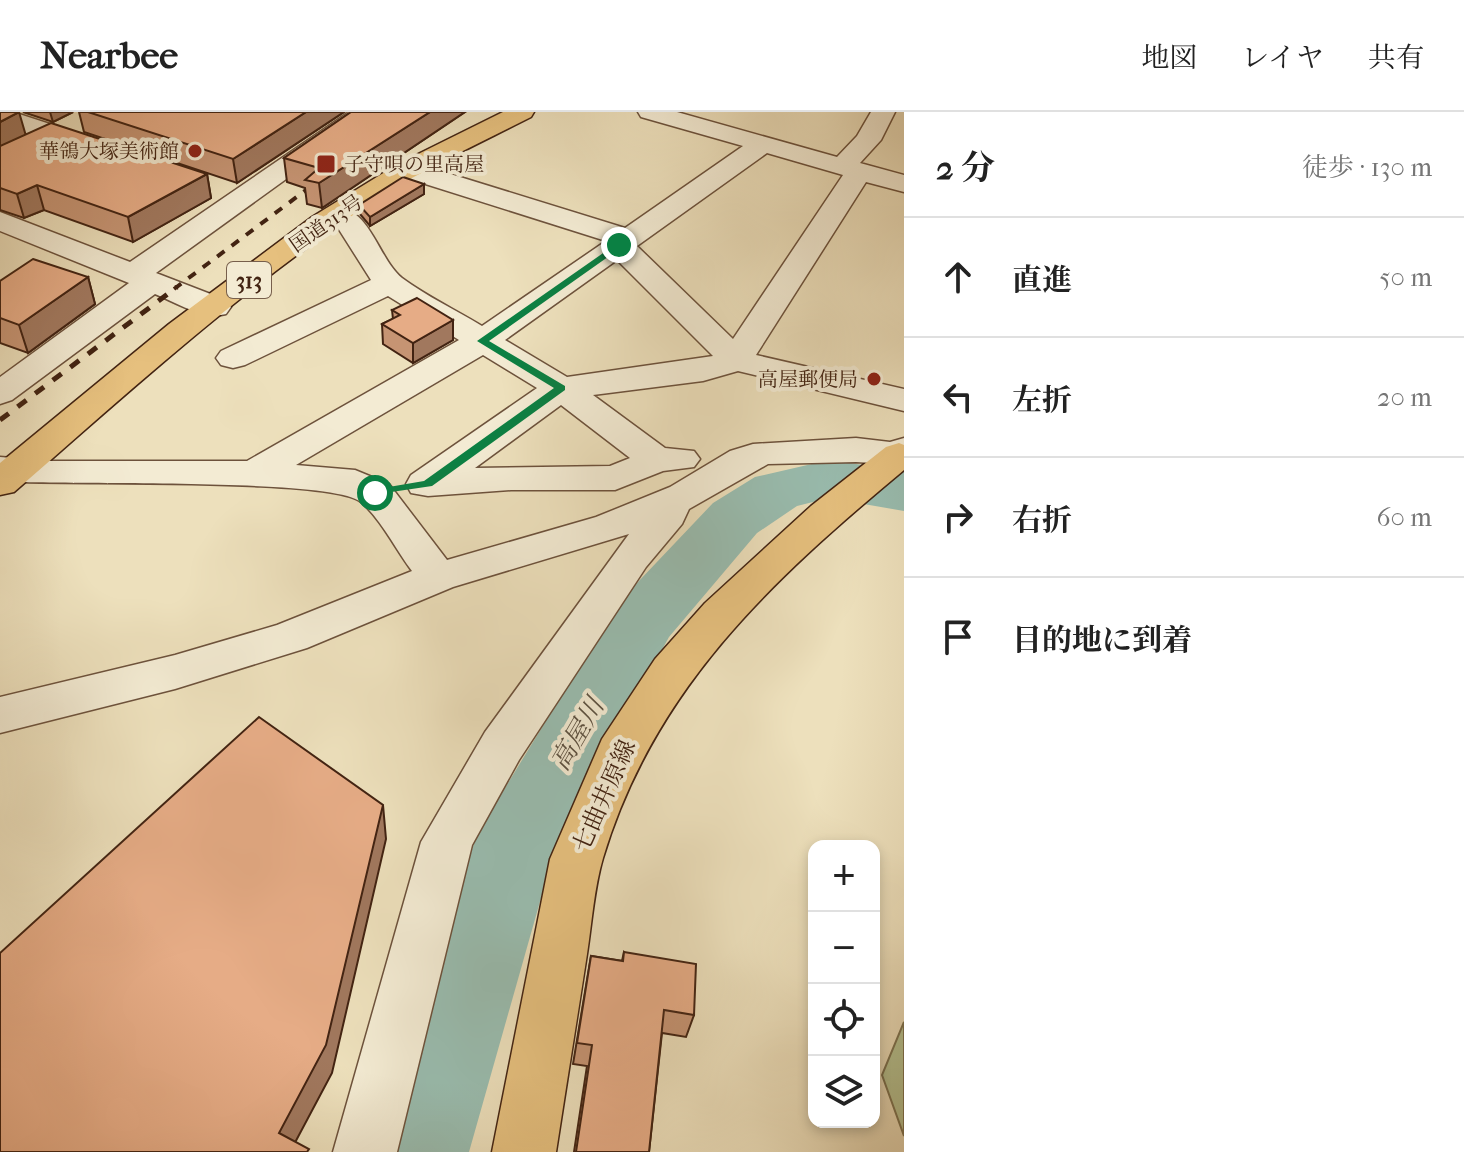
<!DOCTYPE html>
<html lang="ja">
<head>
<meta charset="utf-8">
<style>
  :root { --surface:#fff; --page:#f6f6f6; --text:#222; --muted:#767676; --line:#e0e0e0 }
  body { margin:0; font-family:"IM FELL French Canon","Noto Serif JP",serif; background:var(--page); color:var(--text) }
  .controls { position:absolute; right:24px; bottom:24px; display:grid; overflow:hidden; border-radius:16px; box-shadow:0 4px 12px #0003 }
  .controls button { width:72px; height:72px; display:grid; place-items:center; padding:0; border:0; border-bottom:2px solid var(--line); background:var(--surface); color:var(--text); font:40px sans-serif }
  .stop { position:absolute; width:24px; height:24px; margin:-18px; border:6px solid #0b8043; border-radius:50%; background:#fff }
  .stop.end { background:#0b8043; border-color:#fff; box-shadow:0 2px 8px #0008 }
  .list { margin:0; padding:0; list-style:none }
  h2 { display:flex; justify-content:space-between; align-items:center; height:104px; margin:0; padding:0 32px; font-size:34px }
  h2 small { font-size:26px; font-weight:400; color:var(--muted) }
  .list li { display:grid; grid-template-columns:52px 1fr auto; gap:24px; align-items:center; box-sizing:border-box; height:120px; padding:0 32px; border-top:2px solid var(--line) }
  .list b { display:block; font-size:30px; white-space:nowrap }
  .list em { font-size:26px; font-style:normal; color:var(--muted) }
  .icon { flex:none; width:44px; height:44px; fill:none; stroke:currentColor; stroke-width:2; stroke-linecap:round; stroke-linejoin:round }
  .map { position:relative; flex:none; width:904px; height:1040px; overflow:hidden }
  header { display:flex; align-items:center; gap:48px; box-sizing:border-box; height:112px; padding:0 40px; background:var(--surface); border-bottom:2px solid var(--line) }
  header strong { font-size:38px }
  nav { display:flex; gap:44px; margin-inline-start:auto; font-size:28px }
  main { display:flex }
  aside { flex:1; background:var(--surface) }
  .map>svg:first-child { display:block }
  .green { fill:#b5c393; stroke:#7c7352; stroke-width:2 }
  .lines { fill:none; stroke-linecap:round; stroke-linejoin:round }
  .river { fill:#99bdb0; fill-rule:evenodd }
  .minor-casing { stroke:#6d523c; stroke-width:3 }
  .major-casing { stroke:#422312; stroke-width:3 }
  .highway-casing { stroke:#422312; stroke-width:3 }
  .minor { fill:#f3ebd3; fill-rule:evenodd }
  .major { fill:#e6c07e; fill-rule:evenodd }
  .highway { fill:#e6c07e; fill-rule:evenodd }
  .rail-far1 { stroke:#422312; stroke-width:4; stroke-dasharray:9 9; stroke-linecap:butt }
  .rail { stroke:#422312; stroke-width:5; stroke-dasharray:11 11; stroke-linecap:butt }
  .wall { fill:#c69473; stroke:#422312; stroke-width:2 }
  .shaded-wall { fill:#a1785e; stroke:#422312; stroke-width:2 }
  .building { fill:#e6ac86; stroke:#422312; stroke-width:2 }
  .route { fill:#0b8043 }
  .poi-dot { fill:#8f2418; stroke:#f3ebd3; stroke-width:3 }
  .labels { text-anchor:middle; stroke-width:8; stroke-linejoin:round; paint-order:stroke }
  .far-poi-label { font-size:20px; fill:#422312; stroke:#f3ebd3; text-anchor:end }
  .far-street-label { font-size:20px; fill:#422312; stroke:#f3ebd3 }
  .shield { fill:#f3ebd3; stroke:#775f4c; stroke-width:2 }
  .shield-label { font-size:22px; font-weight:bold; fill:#422312 }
  .street-label { font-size:24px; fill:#422312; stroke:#f3ebd3 }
  .water-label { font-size:26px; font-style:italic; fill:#5c5141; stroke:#f3ebd3 }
</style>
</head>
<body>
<header>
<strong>Nearbee</strong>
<nav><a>地図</a><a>レイヤ</a><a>共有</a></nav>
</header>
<main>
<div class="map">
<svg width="904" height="1040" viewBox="0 0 904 1040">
  <rect width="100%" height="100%" fill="#ede0bc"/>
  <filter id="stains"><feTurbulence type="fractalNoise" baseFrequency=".0025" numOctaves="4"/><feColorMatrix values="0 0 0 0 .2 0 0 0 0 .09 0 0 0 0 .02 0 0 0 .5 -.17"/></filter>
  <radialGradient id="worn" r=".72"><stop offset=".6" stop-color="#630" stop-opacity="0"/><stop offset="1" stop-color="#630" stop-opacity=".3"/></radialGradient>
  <!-- green -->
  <path class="green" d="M904,910v114l-22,-61z"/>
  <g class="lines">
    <!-- river -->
    <path class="river" d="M829,348l75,11v40l-75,-13 -32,8 -40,27 -88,104 -111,201 -89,314h-100l109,-320 140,-229 95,-100 42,-26z"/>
    <!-- minor casing -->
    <g class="minor-casing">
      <path id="minor" d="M0,0h13l89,29 4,6 -13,8 -9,-2 -84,-29z
        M349,0h30l-223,161 70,27 5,7 -5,7c-23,6 -49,-11 -71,-20l-143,106 -12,4v-27l129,-94 -129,-52v-19l130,50z
        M638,0h39l160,45 20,-21 14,-24h24l-14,28 -21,23 44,12v17l-38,-10 -110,173 148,34v22l-166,-40 -35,10 -110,14 72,53 29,3 6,8 -6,8 -31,4 -48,19h-104l-83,6 -17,-3 -5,-9 5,-9 126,-87 -54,-33 -187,110 59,5 34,14 58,76 149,-43 74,-30 60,-36 23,-7 103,-6 34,4 14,-4v27l-48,-3 -88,2 -79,45 -7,15 -36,43 -127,193 -47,85 -75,307h-64l88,-310 64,-110 144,-198 -176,53 -146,61 -132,41 -175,44v-36l175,-42 102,-30 135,-54c-16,-21 -31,-52 -51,-69 -29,-25 -303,-16 -361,-21v-24l52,4h195l212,-121 -71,-44 -143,69 -12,3 -12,-3 -5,-7 5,-7 150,-71 -33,-52 -16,-13 4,-6c43,-11 50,48 76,69 24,18 54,32 80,48l124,-85 -206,-65 -4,-6 4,-6h18l207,64 118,-82 -102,-29zM767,41l76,22 -110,164 -96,-93zM617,148l96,96 -146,21 -62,-37zM561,293l69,53 -20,8 -135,2z"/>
    </g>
    <!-- major casing -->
    <g class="major-casing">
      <path id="major" d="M899,331l5,2v25c-132,110 -250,218 -301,388 -9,30 -11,64 -16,96 -10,66 -21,132 -31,198h-64l58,-293 52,-120 53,-80 50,-56 106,-97 75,-59z"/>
    </g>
    <!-- highway casing -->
    <g class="highway-casing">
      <path id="highway" d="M503,0h31l-3,5c-51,26 -103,50 -151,80 -132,86 -248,192 -366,295l-14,3v-32l169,-139 143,-107 86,-53z"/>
    </g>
    <!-- minor -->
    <use href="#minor" class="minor"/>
    <!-- major -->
    <use href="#major" class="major"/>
    <!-- highway -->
    <use href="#highway" class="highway"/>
    <!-- rail-far1 -->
    <path class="rail-far1" d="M174,177l148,-111"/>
    <!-- rail -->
    <path class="rail" d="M0,308l177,-133"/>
  </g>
  <!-- wall -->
  <path class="wall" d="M23,0h50l-20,10z
    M79,0h265l-107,71 -153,-51z
    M351,0h114l-143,96 -15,-4 -2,-16 -18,-6 -3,-24z
    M0,10l25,13 182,39 4,24 -78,44 -89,-32 -20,8 -24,-8z
    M424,72v10l-54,32 -10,-12 -1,-9z
    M88,165l7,27 -67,49 -28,-10v-62z
    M392,198l61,10v20l-40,23 -30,-19 -1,-20 11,-5z
    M624,840l70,63 -8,22 -24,-4 -13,119h-75l13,-86 -14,-2 18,-108 31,5z"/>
  <!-- shaded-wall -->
  <path class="shaded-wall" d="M19,0l7,24 -26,14v-28z
    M50,0h23l-20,10z
    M306,0h38l-107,71 -4,-24z
    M430,0h35l-143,96 -3,-25z
    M207,62l4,24 -78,44 -5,-25z
    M424,72v10l-54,32v-9z
    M37,73l7,25 -20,8 -7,-24z
    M88,165l7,27 -67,49 -9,-28z
    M453,208v20l-40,23v-20z
    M383,693l3,34 -54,234 -42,79 -11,-19z"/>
  <!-- building -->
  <path class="building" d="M0,0h19l-19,10z
    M88,0h218l-73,47z
    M351,0h79l-111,71 -14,-3 14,-12 -35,-10z
    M51,11l156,51 -79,43 -91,-32 -20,9 -17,-6v-42z
    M403,65l21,7 -54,33 -11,-12z
    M33,147l55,18 -69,48 -19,-7v-37z
    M417,186l36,22 -40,23 -31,-19 18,-9 -8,-5z
    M259,605l124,88 -57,240 -47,88 30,16 -2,3h-307v-199z
    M624,840l72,12 -2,51 -30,-5 -15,142h-73l16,-107 -15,-2 14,-87 32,5z"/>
  <!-- route -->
  <path class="route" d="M619,130l3,5 -133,94 76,45v4l-133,96 -61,9v-5l53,-9 130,-93 -77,-47z"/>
  <!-- markers -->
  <g class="poi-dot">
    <circle cx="195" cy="39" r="8"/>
    <rect x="316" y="42" width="20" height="20" rx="4"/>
    <circle cx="874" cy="267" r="8"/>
  </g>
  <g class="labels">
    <!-- far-poi labels -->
    <g class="far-poi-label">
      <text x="179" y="46">華鴒大塚美術館</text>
      <text x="344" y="59" text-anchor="start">子守唄の里高屋</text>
      <text x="858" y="274">高屋郵便局</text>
    </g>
    <!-- far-street labels -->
    <g class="far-street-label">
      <text transform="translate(326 111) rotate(-35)" y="7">国道313号</text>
    </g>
    <!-- shield labels -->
    <rect class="shield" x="227" y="150" width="44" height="36" rx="6"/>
    <g class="shield-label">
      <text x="249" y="176">313</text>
    </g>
    <!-- street labels -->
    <g class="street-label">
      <text transform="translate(604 684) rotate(-66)" y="8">七曲井原線</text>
    </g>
    <!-- water labels -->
    <g class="water-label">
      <text transform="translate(577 622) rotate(-60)" y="9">高屋川</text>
    </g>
  </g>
  <rect width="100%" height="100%" filter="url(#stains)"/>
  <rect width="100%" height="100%" fill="url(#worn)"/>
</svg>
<div class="controls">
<button>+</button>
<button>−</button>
<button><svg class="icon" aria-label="locate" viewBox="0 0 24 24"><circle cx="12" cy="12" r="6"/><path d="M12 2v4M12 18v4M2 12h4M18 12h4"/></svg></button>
<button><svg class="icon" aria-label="layers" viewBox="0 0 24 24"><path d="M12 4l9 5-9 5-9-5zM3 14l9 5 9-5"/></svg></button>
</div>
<div class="stop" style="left:375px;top:381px"></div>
<div class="stop end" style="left:619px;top:133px"></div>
</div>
<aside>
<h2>2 分<small>徒歩 · 130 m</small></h2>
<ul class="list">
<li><svg class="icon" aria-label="ahead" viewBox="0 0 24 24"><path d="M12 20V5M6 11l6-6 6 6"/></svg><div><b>直進</b></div><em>50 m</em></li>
<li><svg class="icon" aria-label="left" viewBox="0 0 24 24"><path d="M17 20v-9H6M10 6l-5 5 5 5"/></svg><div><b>左折</b></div><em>20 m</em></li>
<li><svg class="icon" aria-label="right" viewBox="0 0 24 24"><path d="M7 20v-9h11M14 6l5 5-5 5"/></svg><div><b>右折</b></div><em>60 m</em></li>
<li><svg class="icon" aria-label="arrive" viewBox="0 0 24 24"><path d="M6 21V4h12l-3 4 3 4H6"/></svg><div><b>目的地に到着</b></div></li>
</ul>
</aside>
</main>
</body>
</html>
